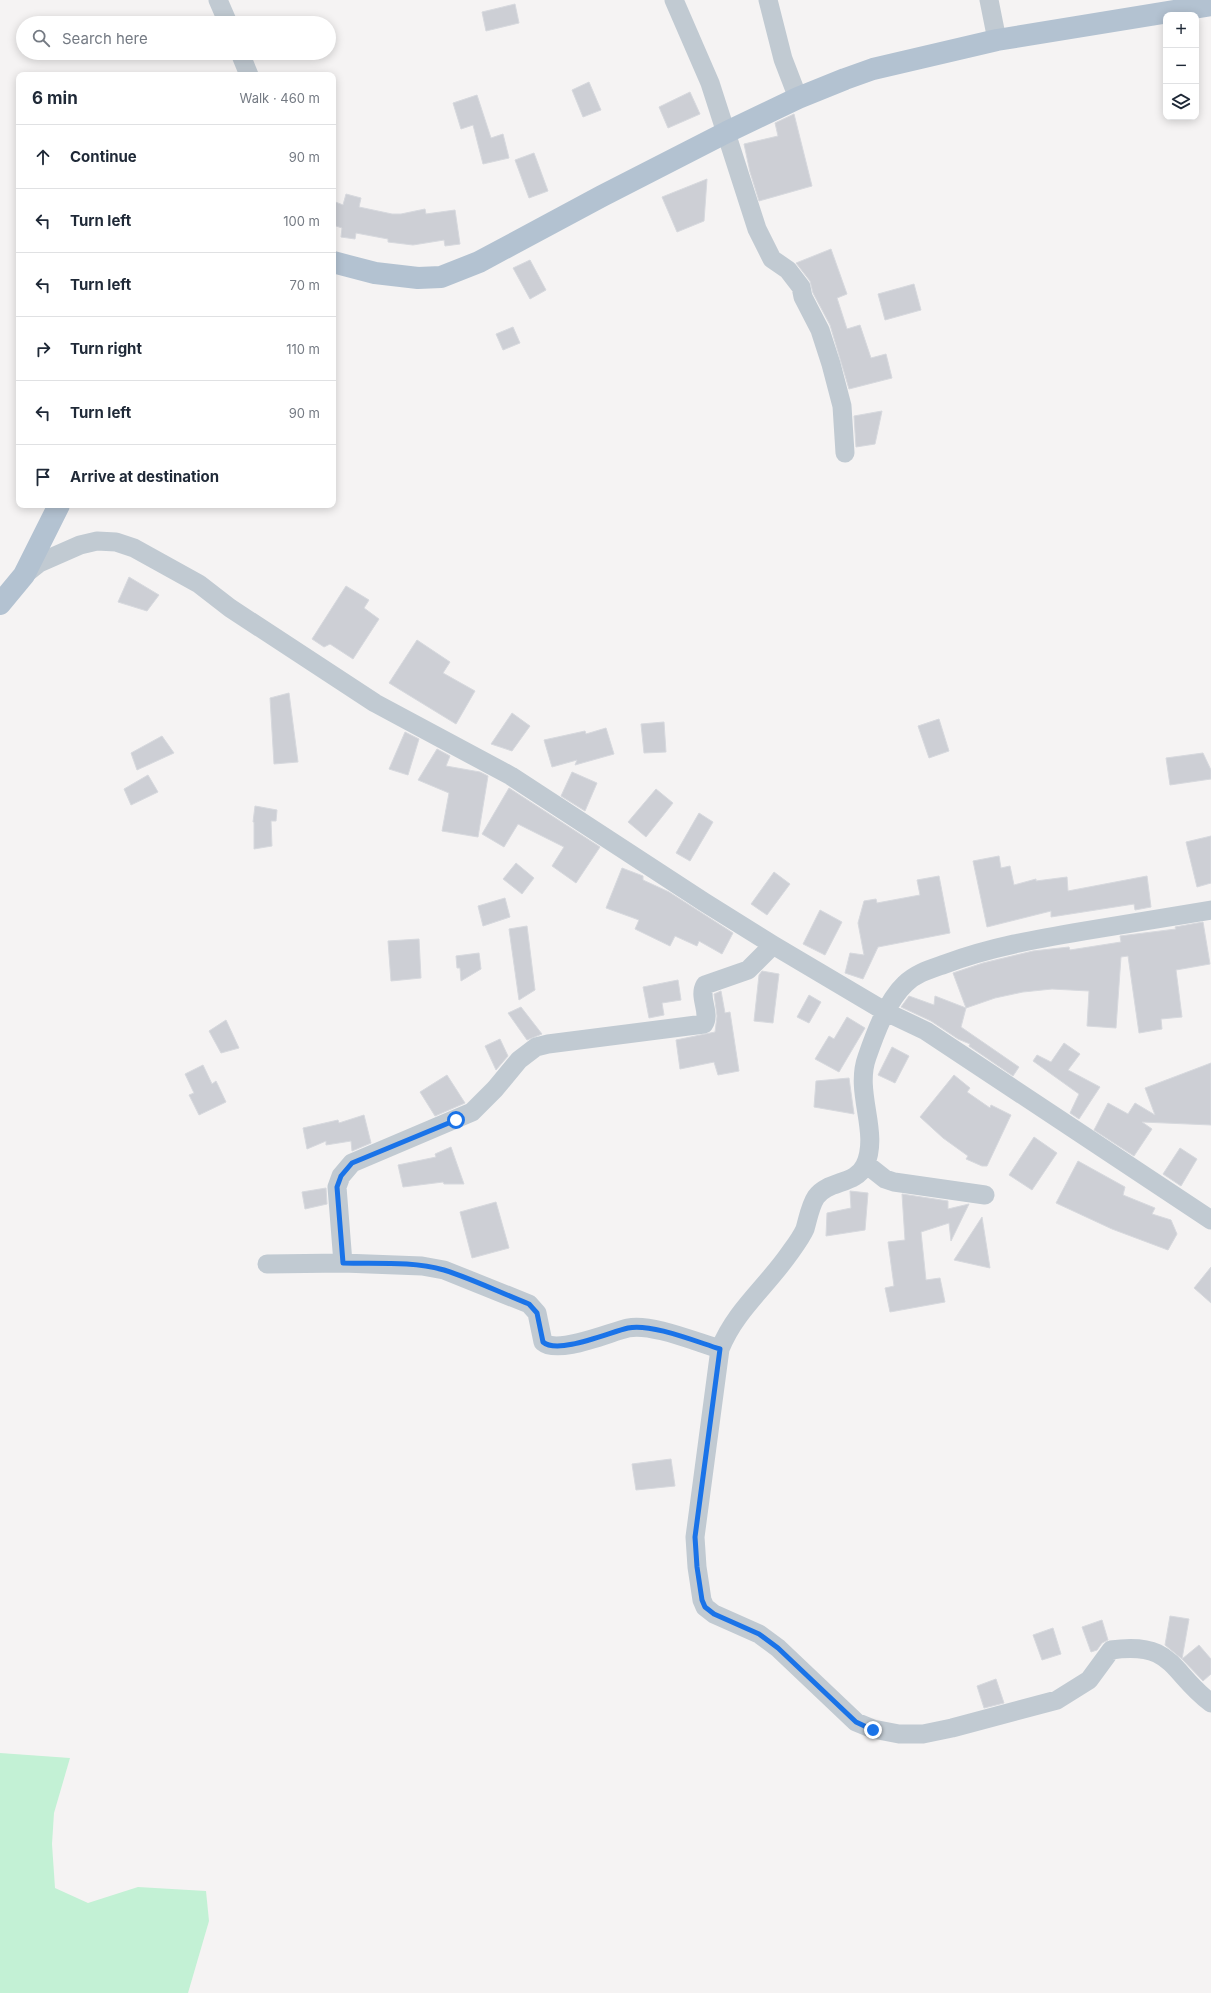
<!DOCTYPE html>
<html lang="en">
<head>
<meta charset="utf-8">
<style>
  :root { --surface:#fff; --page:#f6f6f7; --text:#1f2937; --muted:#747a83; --line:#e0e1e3 }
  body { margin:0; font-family:Inter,sans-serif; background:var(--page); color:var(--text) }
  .controls { position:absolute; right:12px; top:12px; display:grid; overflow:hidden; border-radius:8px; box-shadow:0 2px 10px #0003 }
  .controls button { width:36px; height:36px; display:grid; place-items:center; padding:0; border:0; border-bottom:1px solid var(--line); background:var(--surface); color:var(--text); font:20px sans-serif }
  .stop { position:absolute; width:12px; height:12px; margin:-9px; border:3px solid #1a73e8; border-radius:50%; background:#fff }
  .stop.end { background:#1a73e8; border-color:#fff; box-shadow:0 1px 4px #0008 }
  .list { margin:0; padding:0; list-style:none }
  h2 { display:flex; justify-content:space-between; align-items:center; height:52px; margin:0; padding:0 16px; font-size:17px }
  h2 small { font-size:13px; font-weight:400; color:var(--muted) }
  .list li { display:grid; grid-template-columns:26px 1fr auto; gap:12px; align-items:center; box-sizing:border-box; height:64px; padding:0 16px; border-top:1px solid var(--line) }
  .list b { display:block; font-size:15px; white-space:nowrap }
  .list em { font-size:13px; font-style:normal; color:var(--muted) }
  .icon { flex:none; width:22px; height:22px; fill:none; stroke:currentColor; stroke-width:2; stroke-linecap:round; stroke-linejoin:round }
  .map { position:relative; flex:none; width:1211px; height:1993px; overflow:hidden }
  .search { position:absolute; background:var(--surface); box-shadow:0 2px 10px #0003; left:16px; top:16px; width:320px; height:44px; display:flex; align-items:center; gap:10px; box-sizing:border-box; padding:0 14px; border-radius:22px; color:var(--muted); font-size:15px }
  .panel { position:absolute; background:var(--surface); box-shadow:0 2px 10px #0003; left:16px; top:72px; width:320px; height:436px; border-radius:8px }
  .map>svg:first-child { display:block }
  .green { fill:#c3f1d5 }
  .building { fill:#cdcfd5; stroke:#d7d9de }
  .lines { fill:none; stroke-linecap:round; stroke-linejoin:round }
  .minor { stroke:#c1cad2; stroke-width:19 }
  .major { stroke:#b3c2d1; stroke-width:22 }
  .route { stroke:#1a73e8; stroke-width:5 }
</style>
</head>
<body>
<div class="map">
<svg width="1211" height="1993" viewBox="0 0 1211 1993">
  <rect width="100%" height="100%" fill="#f5f3f3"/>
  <!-- green -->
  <path class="green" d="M0,1753l70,5 -16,55 -2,31 3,44 33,15 50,-16 68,4 3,30 -21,72h-188z"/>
  <!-- building -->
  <path class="building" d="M515,4l4,19 -33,8 -4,-19z
    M589,82l12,28 -18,7 -11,-27z
    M690,92l10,22 -32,14 -9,-21z
    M477,95l14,43 12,-4 6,24 -26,6 -10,-39 -12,4 -8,-26z
    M794,114l18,72 -53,15 -9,-29 -6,-28 34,-8 -3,-13z
    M534,153l14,38 -19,7 -14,-38z
    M707,179l-3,42 -27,11 -15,-35z
    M346,194l15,4 -2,9 33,7h9l24,-5 1,5 29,-4 5,34 -15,2 -1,-6 -31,5 -25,-3v-3l-32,-6 -1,6 -14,-2 1,-9 -9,-3v-24l10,4z
    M831,249l16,45 -10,4 10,31 13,-4 11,33 15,-4 6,24 -43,11 -19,-64 -17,-32 -3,-12 -14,-18z
    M530,260l16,30 -16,9 -17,-31z
    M914,284l7,26 -36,10 -7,-26z
    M513,327l7,16 -17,7 -7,-16z
    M882,411l-7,33 -19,3 -2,-31z
    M129,577l30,18 -12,16 -29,-9z
    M346,586l23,14 -5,8 15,11 -26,40 -23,-15 -6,3 -12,-8z
    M417,640l33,22 -7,11 32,18 -19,33 -67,-41z
    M289,693l9,69 -24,2 -4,-66z
    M512,713l18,13 -18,25 -21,-7z
    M939,719l10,32 -20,7 -11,-32z
    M664,722l2,30 -22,1 -3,-29z
    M606,728l8,26 -39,11 2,-5 -25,7 -8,-27 41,-9 1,3z
    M405,732l14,7 -11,36 -19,-6z
    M162,736l12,17 -37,17 -6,-17z
    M437,749l13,7 -4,10 34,6 8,4 -10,61 -36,-6 7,-38 -31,-13z
    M1203,753l8,17v9l-41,6 -4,-27z
    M572,772l25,11 -12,28 -24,-15z
    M148,775l10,17 -27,13 -7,-16z
    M509,788l91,59 -24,36 -24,-17 12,-19 -46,-23 -14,23 -22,-13z
    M656,789l17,14 -27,34 -18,-15z
    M255,806l22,4 -1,11h-5l1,25 -18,3v-27h-1z
    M699,813l14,9 -23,39 -14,-8z
    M1211,836v47l-14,4 -11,-45z
    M999,856l2,12 9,-2 4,19 22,-6v2l31,-4 1,14 79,-15 4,31 -16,3 -1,-6 -83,13v-6l-64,16 -14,-66z
    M516,863l18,15 -12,16 -19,-15z
    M622,868l21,8v4l26,12 64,41 -11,21 -23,-13 -2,5 -22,-10 -5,10 -35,-17 4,-9 -33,-12z
    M774,872l16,12 -23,31 -16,-11z
    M939,876l11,57 -72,14 -15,32 -18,-6 5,-20 14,2 -6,-32 6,-22 12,-2 1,4 43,-8 -3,-15z
    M505,898l5,19 -27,9 -5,-20z
    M820,910l22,12 -17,33 -22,-11z
    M1203,922l7,42 -34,6 6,47 -21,2 1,10 -23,4 -11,-77 -7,1 -5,71 -29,-2 2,-35 -37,-2 -29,3 -28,6 -29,10 -13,-35 30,-10 50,-12 36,-4 1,3 51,-8 -1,-6 56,-7 -1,-2z
    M527,926l8,64 -16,10 -10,-71z
    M419,939l2,39 -30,3 -3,-40z
    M479,953l2,16 -20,12 -1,-13h-3l-1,-12z
    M762,971l17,3 -6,49 -19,-2 5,-46z
    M678,980l3,20 -19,3 2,12 -15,3 -6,-31z
    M721,991l4,22 5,-1 9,59 -21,4 -4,-13 -34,7 -4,-29 39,-8 2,-16 -3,-22z
    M809,995l12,7 -12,21 -12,-6z
    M909,996l25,9 1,-9 31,12 -5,19 58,40 -6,9 -44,-30 1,-2 -12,-5 -27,-18 -30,-14z
    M521,1007l21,27 -15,6 -19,-27z
    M847,1017l18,11 -26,44 -24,-13 14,-23 5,3z
    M226,1020l13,28 -18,5 -12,-22z
    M500,1039l8,17 -12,14 -11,-24z
    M1064,1043l16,11 -12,16 32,17 -21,32 -9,-6 9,-19 -46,-33 4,-6 14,7z
    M892,1047l17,9 -14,27 -17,-8z
    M1211,1063v62l-69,-3 10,7 -18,27 -40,-26 14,-27 20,11 7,-11 20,12 -10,-27z
    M203,1065l9,19 4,-3 10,21 -27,13 -10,-20 5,-2 -9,-19z
    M447,1075l18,28 -30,13 -15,-24z
    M954,1075l16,13 -3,4 23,16 1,-3 20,10 -24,51h-5l-16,-7 2,-3 -25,-18 -23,-21z
    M849,1078l5,36 -40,-7 2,-26z
    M364,1115l7,28 -19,8 -1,-10 -25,4v-4l-19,8 -4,-21 35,-8 1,3z
    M1034,1137l23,16 -25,37 -23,-15z
    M451,1147l13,37h-20l-1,-2 -40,5 -5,-22 38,-8 -1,-3z
    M1180,1148l17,11 -16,27 -18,-12z
    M1078,1161l47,26 -2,8 32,13 -3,6 19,6 6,14 -9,16 -56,-21 -56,-26z
    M326,1188l1,16 -22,5 -3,-17z
    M850,1191l18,2 -3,37 -39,6 1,-23 24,-5z
    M902,1194l46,7v8l21,-5 -18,37 -2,-18 -28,9 5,48 14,-2 5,24 -55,10 -5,-24 9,-2 -6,-44 17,-2z
    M496,1202l13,46 -37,10 -12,-46z
    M982,1217l8,51 -36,-8z
    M1211,1267v36l-17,-15z
    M671,1459l4,27 -39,4 -4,-26z
    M1170,1616l19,3 -7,40 -17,-14z
    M1102,1620l6,20 -6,3 -5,7 -6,2 -9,-25z
    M1053,1628l8,26 -19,6 -9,-25z
    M1199,1645l12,14v15l-8,7 -21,-22z
    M996,1679l8,24 -20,5 -7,-22z"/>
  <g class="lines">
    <!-- minor -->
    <path class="minor" d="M218,0l10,23
      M674,0l36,83 47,146 15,30 16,11 13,17 2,10 17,33 11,34 11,42 3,47
      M768,0l15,59 15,39
      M989,0l8,40
      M240,53l9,22
      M24,575l15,-12 41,-18 17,-4 19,1 18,6 65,36 31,24 145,95 136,73 193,126 69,43 113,67 40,19 285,189
      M1211,910c-42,7 -84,14 -127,21 -47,8 -94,16 -139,33 -14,5 -29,9 -40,20 -18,17 -30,50 -38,73 -13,36 13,75 -2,108 -9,20 -37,15 -49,32 -6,9 -8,22 -11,32 -4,9 -11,18 -16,25 -23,33 -54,57 -69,95l-25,188 2,30 5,33 3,7 9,7 45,20 19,14 78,74 17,7 26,5h24l29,-6 105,-28 32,-20 22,-30c63,-9 59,22 100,53
      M866,1164l19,15 9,3 91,13
      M343,1263l-6,-76 4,-11 11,-13 120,-51 23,-23 24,-29 17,-13 12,-3 156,-20c7,-11 -6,-27 1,-39l43,-15 25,-25
      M267,1264l76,-1 79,3 22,4 85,34 8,9 6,29c15,13 67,-10 85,-14 23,-5 68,14 92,21"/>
    <!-- major -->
    <path class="major" d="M333,262l42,11 43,5 23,-1 38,-15 123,-66 125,-64 71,-34 47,-19 28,-10 124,-29 214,-35
      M0,604l24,-29 35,-70"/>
  </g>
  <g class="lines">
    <!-- route -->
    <path class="route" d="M456,1120l-104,43 -11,13 -4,11 6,76c33,1 69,-2 101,7 29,9 57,23 85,34l8,9 6,29c15,13 67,-10 85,-14 23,-5 69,14 92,21l-25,188 2,30 5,33 3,7 9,7 45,20 19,14 78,74 17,8"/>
  </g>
</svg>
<div class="controls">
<button>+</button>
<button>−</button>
<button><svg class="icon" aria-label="layers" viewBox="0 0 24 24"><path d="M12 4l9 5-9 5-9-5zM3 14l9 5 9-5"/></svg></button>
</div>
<div class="stop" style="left:456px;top:1120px"></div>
<div class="stop end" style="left:873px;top:1730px"></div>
<div class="search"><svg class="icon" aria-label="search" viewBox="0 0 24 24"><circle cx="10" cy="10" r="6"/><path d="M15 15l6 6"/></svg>Search here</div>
<section class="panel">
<h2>6 min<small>Walk · 460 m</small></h2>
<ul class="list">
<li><svg class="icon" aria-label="ahead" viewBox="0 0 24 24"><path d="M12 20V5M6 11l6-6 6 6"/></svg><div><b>Continue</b></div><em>90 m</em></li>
<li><svg class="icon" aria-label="left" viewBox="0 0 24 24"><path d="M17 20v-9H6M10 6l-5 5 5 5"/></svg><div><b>Turn left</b></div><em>100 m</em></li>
<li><svg class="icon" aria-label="left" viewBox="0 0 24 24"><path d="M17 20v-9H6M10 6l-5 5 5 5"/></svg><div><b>Turn left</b></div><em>70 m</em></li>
<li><svg class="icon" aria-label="right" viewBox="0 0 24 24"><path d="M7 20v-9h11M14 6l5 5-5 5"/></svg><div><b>Turn right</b></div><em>110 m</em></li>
<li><svg class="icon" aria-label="left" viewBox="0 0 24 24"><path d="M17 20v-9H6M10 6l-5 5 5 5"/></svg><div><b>Turn left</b></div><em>90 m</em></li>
<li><svg class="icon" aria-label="arrive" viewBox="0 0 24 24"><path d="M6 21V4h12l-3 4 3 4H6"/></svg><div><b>Arrive at destination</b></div></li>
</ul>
</section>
</div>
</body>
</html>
